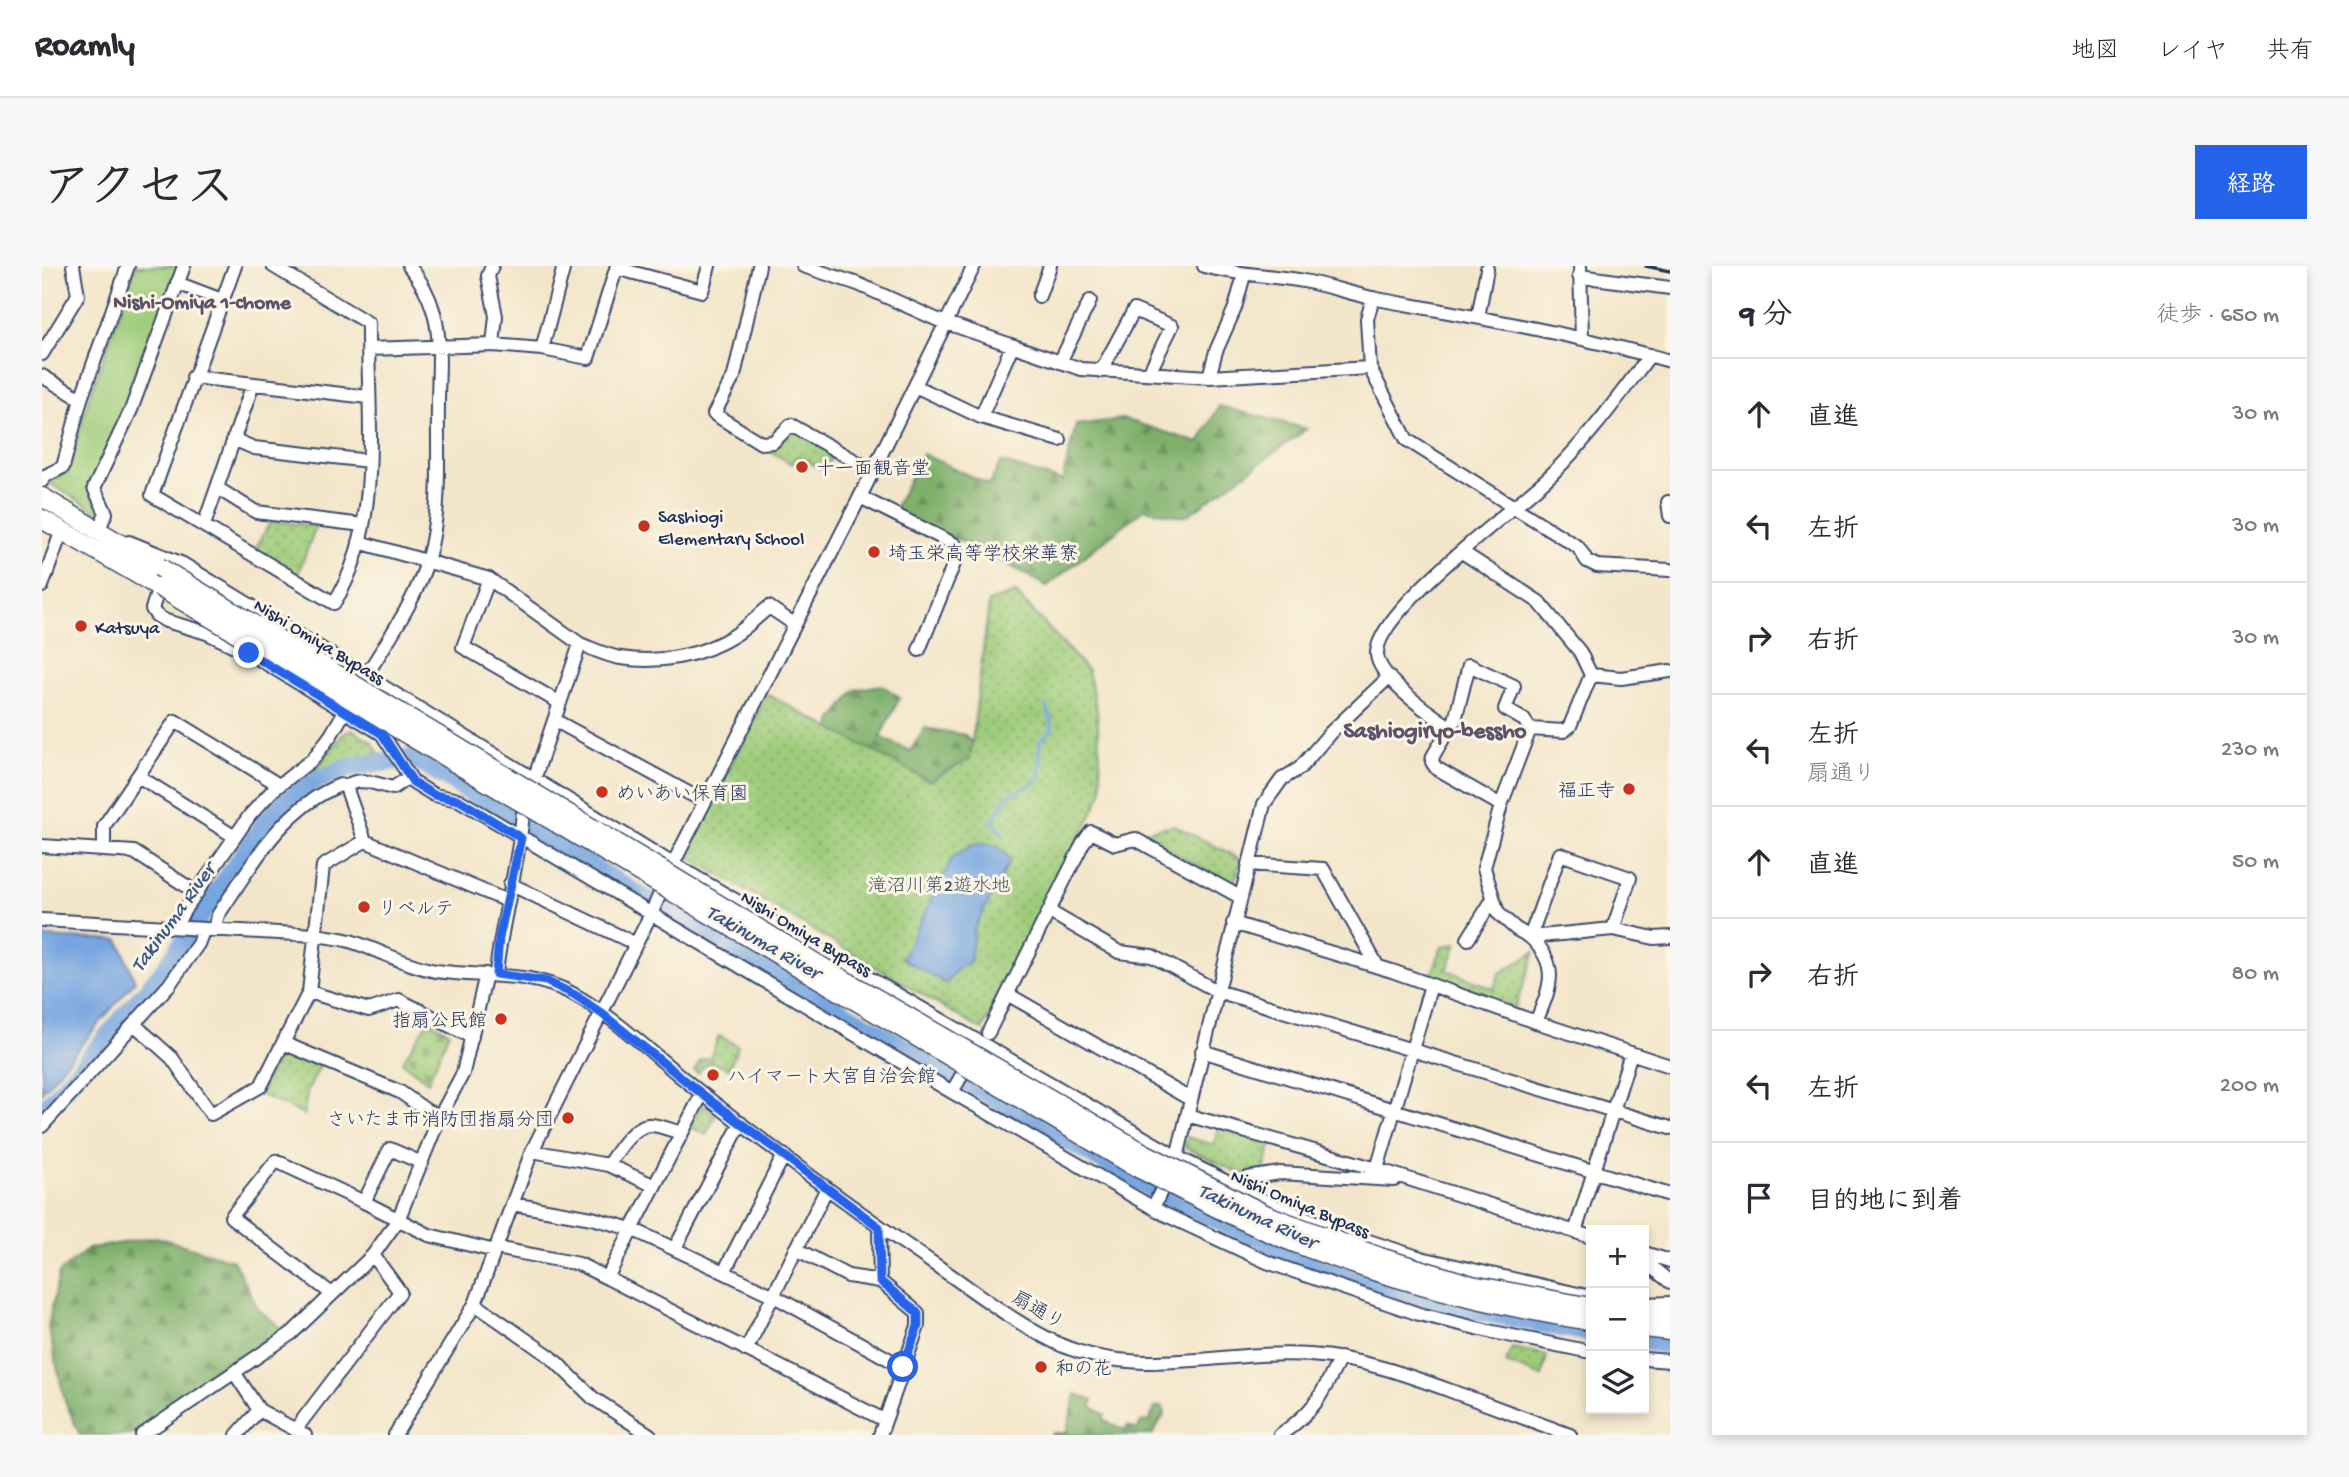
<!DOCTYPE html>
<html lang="ja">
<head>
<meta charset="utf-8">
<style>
  :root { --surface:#fff; --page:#f7f7f7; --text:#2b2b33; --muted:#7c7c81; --line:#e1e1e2; --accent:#2563eb }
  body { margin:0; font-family:"Gochi Hand","Klee One",sans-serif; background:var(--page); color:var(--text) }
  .controls { position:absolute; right:21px; bottom:21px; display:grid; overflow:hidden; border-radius:0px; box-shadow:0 4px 10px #0003 }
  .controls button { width:63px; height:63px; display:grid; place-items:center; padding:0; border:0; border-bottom:2px solid var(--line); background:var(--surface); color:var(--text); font:35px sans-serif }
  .stop { position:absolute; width:21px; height:21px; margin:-16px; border:5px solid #2563eb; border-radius:50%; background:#fff }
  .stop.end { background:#2563eb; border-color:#fff; box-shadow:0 2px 7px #0008 }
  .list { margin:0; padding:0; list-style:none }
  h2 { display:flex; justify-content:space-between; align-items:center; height:91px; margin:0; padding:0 28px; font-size:30px }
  h2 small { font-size:23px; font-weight:400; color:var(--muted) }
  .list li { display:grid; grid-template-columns:46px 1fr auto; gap:21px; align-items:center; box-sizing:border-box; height:112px; padding:0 28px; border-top:2px solid var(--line) }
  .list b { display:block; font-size:26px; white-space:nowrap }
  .list p { margin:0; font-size:23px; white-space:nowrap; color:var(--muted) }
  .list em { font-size:23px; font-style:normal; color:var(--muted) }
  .icon { flex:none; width:38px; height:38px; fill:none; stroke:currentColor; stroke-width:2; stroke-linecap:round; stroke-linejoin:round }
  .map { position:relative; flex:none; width:1628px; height:1169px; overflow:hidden; border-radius:0px }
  header { display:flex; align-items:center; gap:42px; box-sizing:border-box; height:98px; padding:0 35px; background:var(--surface); border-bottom:2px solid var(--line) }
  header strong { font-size:33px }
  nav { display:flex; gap:38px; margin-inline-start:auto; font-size:24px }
  .intro { display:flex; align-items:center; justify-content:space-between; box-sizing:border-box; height:168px; padding:0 42px }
  h1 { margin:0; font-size:49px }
  .button { padding:18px 32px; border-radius:0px; background:var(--accent); color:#fff; font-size:24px; font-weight:700 }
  main { display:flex; gap:42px; padding:0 42px }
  aside { flex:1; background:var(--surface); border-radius:0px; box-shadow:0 4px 10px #0003 }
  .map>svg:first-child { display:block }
  .grass { fill:#9ecc7a; stroke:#5c7e6c; stroke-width:2 }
  .forest { fill:url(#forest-firs); stroke:#4c7064; stroke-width:2 }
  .cemetery { fill:url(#cemetery-stones); stroke:#5c7e6c; stroke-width:2 }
  .park { fill:url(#park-dots); stroke:#5c7e6c; stroke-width:2 }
  .water { fill:#76a5e0; stroke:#486a9f; stroke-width:2 }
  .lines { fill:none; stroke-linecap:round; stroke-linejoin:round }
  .stream { stroke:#76a5e0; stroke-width:3.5 }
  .river { stroke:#76a5e0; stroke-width:19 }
  .minor-casing { stroke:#3b4a6e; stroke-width:16 }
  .highway-casing { stroke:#3b4a6e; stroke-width:21 }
  .minor { stroke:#fff; stroke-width:12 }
  .highway { stroke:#fff; stroke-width:18 }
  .rail { stroke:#1b2f5e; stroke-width:3.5 }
  .highway-bridge-casing { stroke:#3b4a6e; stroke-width:21; stroke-linecap:butt }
  .highway-bridge { stroke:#fff; stroke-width:18 }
  .route { stroke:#2563eb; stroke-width:9 }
  .poi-dot { fill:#c8321e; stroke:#fcf5e5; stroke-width:2.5 }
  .labels { text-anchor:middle; stroke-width:6; stroke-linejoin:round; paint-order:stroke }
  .poi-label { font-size:19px; fill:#1b2f5e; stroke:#fcf5e5; text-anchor:start }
  .street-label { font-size:19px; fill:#1b2f5e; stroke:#fcf5e5 }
  .park-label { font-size:19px; fill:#3c5665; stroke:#fcf5e5 }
  .neighbourhood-label { font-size:21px; font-weight:bold; fill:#5d526b; stroke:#fcf5e5 }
  .water-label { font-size:21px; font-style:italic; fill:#3b588c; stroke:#fcf5e5 }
  .quarter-label { font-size:23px; font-weight:bold; fill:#5d526b; stroke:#fcf5e5 }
</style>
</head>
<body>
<header>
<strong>Roamly</strong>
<nav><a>地図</a><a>レイヤ</a><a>共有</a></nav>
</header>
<div class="intro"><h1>アクセス</h1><a class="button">経路</a></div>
<main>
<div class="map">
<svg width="1628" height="1169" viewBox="0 0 1628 1169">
  <defs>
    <pattern id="forest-firs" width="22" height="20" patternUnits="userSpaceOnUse" patternTransform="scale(1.75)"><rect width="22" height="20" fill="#7eb06a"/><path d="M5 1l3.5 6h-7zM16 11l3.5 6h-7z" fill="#66905a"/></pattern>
    <pattern id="cemetery-stones" width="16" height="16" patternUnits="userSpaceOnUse" patternTransform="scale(1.75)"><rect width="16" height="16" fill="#9ecc7a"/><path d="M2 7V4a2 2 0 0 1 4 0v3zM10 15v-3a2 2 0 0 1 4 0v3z" fill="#80a667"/></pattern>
    <pattern id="park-dots" width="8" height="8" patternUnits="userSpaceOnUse" patternTransform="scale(1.75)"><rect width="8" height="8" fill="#9ecc7a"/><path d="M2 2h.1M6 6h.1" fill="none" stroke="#80a667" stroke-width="1.8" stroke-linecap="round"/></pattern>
  </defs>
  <rect width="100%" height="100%" fill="#fcf5e5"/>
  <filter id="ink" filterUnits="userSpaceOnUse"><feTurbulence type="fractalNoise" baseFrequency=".0143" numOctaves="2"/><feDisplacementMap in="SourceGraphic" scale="14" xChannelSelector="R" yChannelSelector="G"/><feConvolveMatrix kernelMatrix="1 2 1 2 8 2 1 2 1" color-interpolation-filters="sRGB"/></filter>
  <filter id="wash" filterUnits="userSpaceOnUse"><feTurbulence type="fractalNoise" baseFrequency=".00686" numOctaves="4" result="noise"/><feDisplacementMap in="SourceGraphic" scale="28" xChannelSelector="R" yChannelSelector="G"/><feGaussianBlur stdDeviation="1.57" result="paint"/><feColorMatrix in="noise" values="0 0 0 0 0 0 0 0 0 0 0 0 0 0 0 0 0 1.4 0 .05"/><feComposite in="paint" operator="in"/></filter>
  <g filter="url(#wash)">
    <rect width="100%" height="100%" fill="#f3e5c9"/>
    <!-- grass -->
    <path class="grass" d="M94,0h43l-53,146 -37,76 11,25 -54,-32 22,-9 21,-74z"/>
    <!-- forest -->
    <path class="forest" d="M1177,140l88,23 -122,88 -41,-8 -97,77 -69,-38 -86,-35 31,-59 66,31 12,-23 61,19 14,-56 48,-6 75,24z
      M839,419l19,12 -20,40 30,14 15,-23 40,7 19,21 -32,33 -122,-46 2,-22 23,-31z
      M114,971l77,23 26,50 25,20 -46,35 -107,70h-51l-15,-34 -17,-74 11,-54 29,-24z
      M1034,1128l17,6 -2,6 14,9 -2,5 22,10 3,-4 9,4 5,-9 7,1 6,-14 7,-2 3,7 -13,22h-101l1,-2h14z"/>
    <!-- cemetery -->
    <path class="cemetery" d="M387,755l20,11 -21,50 -26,-20z"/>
    <!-- park -->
    <path class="park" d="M749,159l44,28 -11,17 -26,-14 -6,8 -29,-17z
      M229,255l45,5 -19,50 -43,-25z
      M974,327l72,78 9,40 5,81 -15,33 -105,205 -296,-175 81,-161 162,87 41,-22 19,-157z
      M311,464l19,12 7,11 -35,9 -33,12 33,-41z
      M1131,559l68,34 -7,27 -96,-53z
      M1415,677l-10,27 47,19 5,-15 36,-22 -20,56 -85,-29 12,-32z
      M677,770l19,10 -9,22c-16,-5 -21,-10 -31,5l-4,-2 7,-11 9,-2z
      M247,783l32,15 -14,28 -3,23 -47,-22 27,-42z
      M661,838l13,10 -10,21 -17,-9z
      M1177,861l53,16 -8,27 -10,1 -11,4 -59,-28 3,-10 27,8z
      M1470,1082l35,7 -5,22 -36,-14z"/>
    <!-- water -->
    <path class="water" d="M943,577c12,2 19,7 25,18l-36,68 -4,33 -14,8 -9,14 -45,-26 51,-101 22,-13z
      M0,671l77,3 16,41 -93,111z"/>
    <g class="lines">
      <!-- stream -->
      <path class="stream" d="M962,570l-11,-16 15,-24 23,-11 9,-8v-37l12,-10 -2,-14 -4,-11"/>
      <!-- river -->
      <path class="river" d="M0,843l12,-10 110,-129 101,-148 19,-20 27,-19 38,-16 65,-9 228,139 526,301 155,72 122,35 146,28
        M1602,1075l26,4"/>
    </g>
  </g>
  <g filter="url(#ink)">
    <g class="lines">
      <!-- minor casing -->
      <g class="minor-casing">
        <path id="minor" d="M193,0l-83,229 182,108c50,-77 33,-193 34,-280l-95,-57
          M450,0l-4,10 8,40 -3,29
          M717,0l-25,110 -20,38 47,29 12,-1 18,-17 82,46
          M761,0l55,18 80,36 143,49 128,8 161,-9
          M1162,0c33,9 66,9 100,15 25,5 48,13 73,18 98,18 197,35 293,62
          M1538,0l2,73
          M574,2l86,23 7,-25
          M1537,10l91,12
          M135,17l45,17
          M997,30l11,-30
          M1331,32l-6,21 3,49 37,72 171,107 9,14 10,5 73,4
          M1436,51l9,-48
          M326,83l125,-4 49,4 46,9 29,-92
          M500,83l22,-83
          M0,88l36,-59 -5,-29
          M1608,89c-31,41 -61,83 -98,119 -34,33 -177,137 -175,180 1,25 54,60 73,73l-17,29 -1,6 4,6 65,37 -17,63 14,45 18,16 14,8 83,-8 41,9 16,-1
          M1018,96l30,-61
          M1059,105l33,-61 38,16 -23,47
          M0,110l39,23 47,-133
          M151,111l175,20
          M1167,111l7,-26 19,-43 9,-33
          M873,120l66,31 79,23
          M939,151l31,-71
          M191,173l21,9 115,13
          M0,215l3,-5 18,-9 18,-68
          M175,222l39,24 107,13
          M818,231l94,47 4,5 -1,7 -38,94
          M1626,236l2,14
          M162,259l49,-141
          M56,265l8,-18 -12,-25 37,-78 53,-144
          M87,276l54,22 490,300 504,293 94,47 73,29 77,25 170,39
          M317,276l130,37 91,65
          M1420,286l77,50 41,50 11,23 -21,51 -6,5 -34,-2 -29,76
          M447,313l-26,68 97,56
          M0,320l20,-56
          M117,321l-7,22 4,6 10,6 41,12 42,20 133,81 31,48 21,13 25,5 493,292 212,122 103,48 152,52 74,18 98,20
          M1549,409l30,3 49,-7
          M324,410c22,-37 50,-75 62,-118 14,-50 9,-103 10,-154 0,-30 4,-62 -4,-91 -5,-18 -13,-33 -25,-47
          M512,454l151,82
          M1408,461l5,-7 14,-55 45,21 -9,23 19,11 6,9
          M96,510l97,61
          M304,521c12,-12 32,-2 47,1l16,-11
          M0,580l92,6 63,41
          M62,584v-24l71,-105 104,64
          M1206,598l75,5 55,98
          M468,618l126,60
          M1008,646l69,40 33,4 65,35 453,137
          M0,654l274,15c11,2 23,3 34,6 29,9 57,25 86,30 47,7 94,-1 137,23 44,24 87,67 127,98 79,62 160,122 243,178 38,26 76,56 118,75 81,35 165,4 249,10 54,3 105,23 155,41 35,13 70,26 105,39
          M1191,657l159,48 144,51 134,44
          M134,661l7,-15 67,-97 23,-25 40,-31 18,-24 14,-24
          M172,663l4,-14c34,-50 63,-106 122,-130l6,2 19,54
          M1426,673l25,-40
          M454,708c5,-55 23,-107 27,-162l57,-168c13,5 27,12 41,14 39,6 81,-2 114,-23 12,-8 23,-19 34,-28l25,17
          M967,729l181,104
          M1494,756c14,-34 25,-56 -6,-85l30,-83 70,24 -17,51
          M93,759l37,33 39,56 50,-28 48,-94
          M946,767l95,-190 8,-11 24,12 20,-5 105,58
          M430,771l-73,-37 -30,10 -60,-18 14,-126 42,-25 142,60
          M241,777l117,49 27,19 13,5
          M1160,785l468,144
          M910,826l18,-31
          M660,828l-95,184 277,142
          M1145,849l190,54 214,68
          M0,860l127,-141 29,-41 6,-15
          M490,885l76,14 45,20
          M566,899c9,-13 23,-37 40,-40 9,-1 23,5 33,8
          M1335,903l54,-184
          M1206,912l32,-5 114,7
          M322,936l26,-53 32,14
          M470,938l80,14 40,11 140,66 131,72
          M1111,942l24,-51 87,-353 18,-25 18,-11 30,-35 59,-56
          M837,961l1,54 38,32v13l-38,109
          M1533,966l56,-179
          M454,982l83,16 28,14
          M633,982l66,-125
          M754,983l52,27 32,5
          M1602,987l26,8
          M1602,995l26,21
          M682,1006l60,-117
          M290,1028l-101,-77 45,-56 88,41 65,33 66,16
          M433,1038l76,53 42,41 57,37
          M1602,1038l26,-1
          M704,1084l81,-162
          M1602,1093l26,2
          M192,1106l25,38 46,25
          M253,1164l105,-138 -27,-37
          M100,1169l150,-102 81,-78 25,-35 42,-104 23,-43 23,-99
          M195,1169l22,-25
          M353,1169l80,-131 57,-153 119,-237 22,-50 187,-367 114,-231
          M1238,1169c36,-25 41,-39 60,-77"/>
      </g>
      <!-- highway casing -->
      <g class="highway-casing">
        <path id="highway" d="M0,231l117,70
          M0,253l117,68
          M1602,1048l26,3
          M1602,1062l26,3"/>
      </g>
      <!-- minor -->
      <use href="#minor" class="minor"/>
      <!-- highway -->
      <use href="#highway" class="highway"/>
      <!-- rail -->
      <path class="rail" d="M1604,0l24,5"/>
      <!-- highway-bridge casing -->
      <g class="highway-bridge-casing">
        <path id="highway-bridge" d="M117,301l670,404 315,182 123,62 113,42 92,28 119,22
          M117,321l975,579c50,25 101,53 153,74 98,39 201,65 304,81"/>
      </g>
      <!-- highway-bridge -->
      <use href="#highway-bridge" class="highway-bridge"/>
    </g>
  </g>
  <g class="lines" filter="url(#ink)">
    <!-- route -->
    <path class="route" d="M207,387l133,81 31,48 21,13 25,5 62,38 -22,100 -3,36 50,7 29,14 26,18 101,81 177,133 1,54 38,32v13l-15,41"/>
  </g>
  <!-- markers -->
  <g class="poi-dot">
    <circle cx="760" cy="201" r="7"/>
    <circle cx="602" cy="260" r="7"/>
    <circle cx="832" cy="286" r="7"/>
    <circle cx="39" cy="360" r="7"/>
    <circle cx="1587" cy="523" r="7"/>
    <circle cx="560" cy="526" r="7"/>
    <circle cx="322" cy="641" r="7"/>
    <circle cx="459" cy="753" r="7"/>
    <circle cx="671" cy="809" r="7"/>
    <circle cx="526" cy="852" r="7"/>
    <circle cx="999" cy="1101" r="7"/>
  </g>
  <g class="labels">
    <!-- poi labels -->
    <g class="poi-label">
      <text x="774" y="208">十一面観音堂</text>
      <text x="616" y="256">Sashiogi<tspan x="616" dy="22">Elementary School</tspan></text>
      <text x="846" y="293">埼玉栄高等学校栄華寮</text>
      <text x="53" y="367">Katsuya</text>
      <text x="1573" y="530" text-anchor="end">福正寺</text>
      <text x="574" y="533">めいあい保育園</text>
      <text x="336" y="648">リベルテ</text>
      <text x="445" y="760" text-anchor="end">指扇公民館</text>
      <text x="685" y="816">ハイマート大宮自治会館</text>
      <text x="512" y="859" text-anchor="end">さいたま市消防団指扇分団</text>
      <text x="1013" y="1108">和の花</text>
    </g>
    <!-- street labels -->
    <g class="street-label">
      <text transform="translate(278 374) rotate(31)" y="7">Nishi Omiya Bypass</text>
      <text transform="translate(765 666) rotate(31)" y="7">Nishi Omiya Bypass</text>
      <text transform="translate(1259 936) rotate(23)" y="7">Nishi Omiya Bypass</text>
      <text transform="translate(997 1043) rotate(30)" y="7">扇通り</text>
    </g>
    <!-- park labels -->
    <g class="park-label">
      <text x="897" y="625">滝沼川第2遊水地</text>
    </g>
    <!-- neighbourhood labels -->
    <g class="neighbourhood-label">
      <text x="160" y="42">Nishi-Omiya 1-chome</text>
    </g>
    <!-- water labels -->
    <g class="water-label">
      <text transform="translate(130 651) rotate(-54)" y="7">Takinuma River</text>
      <text transform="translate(722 675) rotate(30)" y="7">Takinuma River</text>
      <text transform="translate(1216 949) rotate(25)" y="7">Takinuma River</text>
    </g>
    <!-- quarter labels -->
    <g class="quarter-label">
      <text x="1393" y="471">Sashiogiryo-bessho</text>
    </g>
  </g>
</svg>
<div class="controls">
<button>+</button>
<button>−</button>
<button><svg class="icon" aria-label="layers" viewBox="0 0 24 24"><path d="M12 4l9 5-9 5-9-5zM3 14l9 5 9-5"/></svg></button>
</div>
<div class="stop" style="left:861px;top:1101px"></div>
<div class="stop end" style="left:207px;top:387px"></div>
</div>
<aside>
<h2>9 分<small>徒歩 · 650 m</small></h2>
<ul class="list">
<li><svg class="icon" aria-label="ahead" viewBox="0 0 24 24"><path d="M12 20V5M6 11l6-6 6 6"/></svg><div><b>直進</b></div><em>30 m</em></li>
<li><svg class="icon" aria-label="left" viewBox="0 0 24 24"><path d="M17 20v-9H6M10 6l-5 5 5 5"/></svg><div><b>左折</b></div><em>30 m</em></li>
<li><svg class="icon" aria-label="right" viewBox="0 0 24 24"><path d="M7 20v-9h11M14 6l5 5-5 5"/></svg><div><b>右折</b></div><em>30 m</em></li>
<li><svg class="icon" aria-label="left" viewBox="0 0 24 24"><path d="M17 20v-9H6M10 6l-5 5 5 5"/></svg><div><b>左折</b><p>扇通り</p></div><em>230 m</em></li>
<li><svg class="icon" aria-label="ahead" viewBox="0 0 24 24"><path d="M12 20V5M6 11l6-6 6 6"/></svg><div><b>直進</b></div><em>50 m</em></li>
<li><svg class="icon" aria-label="right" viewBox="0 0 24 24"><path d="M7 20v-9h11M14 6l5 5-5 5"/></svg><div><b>右折</b></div><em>80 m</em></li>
<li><svg class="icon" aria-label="left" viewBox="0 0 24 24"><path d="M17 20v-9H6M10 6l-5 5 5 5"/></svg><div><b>左折</b></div><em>200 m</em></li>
<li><svg class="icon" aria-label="arrive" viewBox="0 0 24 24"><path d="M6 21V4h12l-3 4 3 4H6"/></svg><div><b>目的地に到着</b></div></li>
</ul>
</aside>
</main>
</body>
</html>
